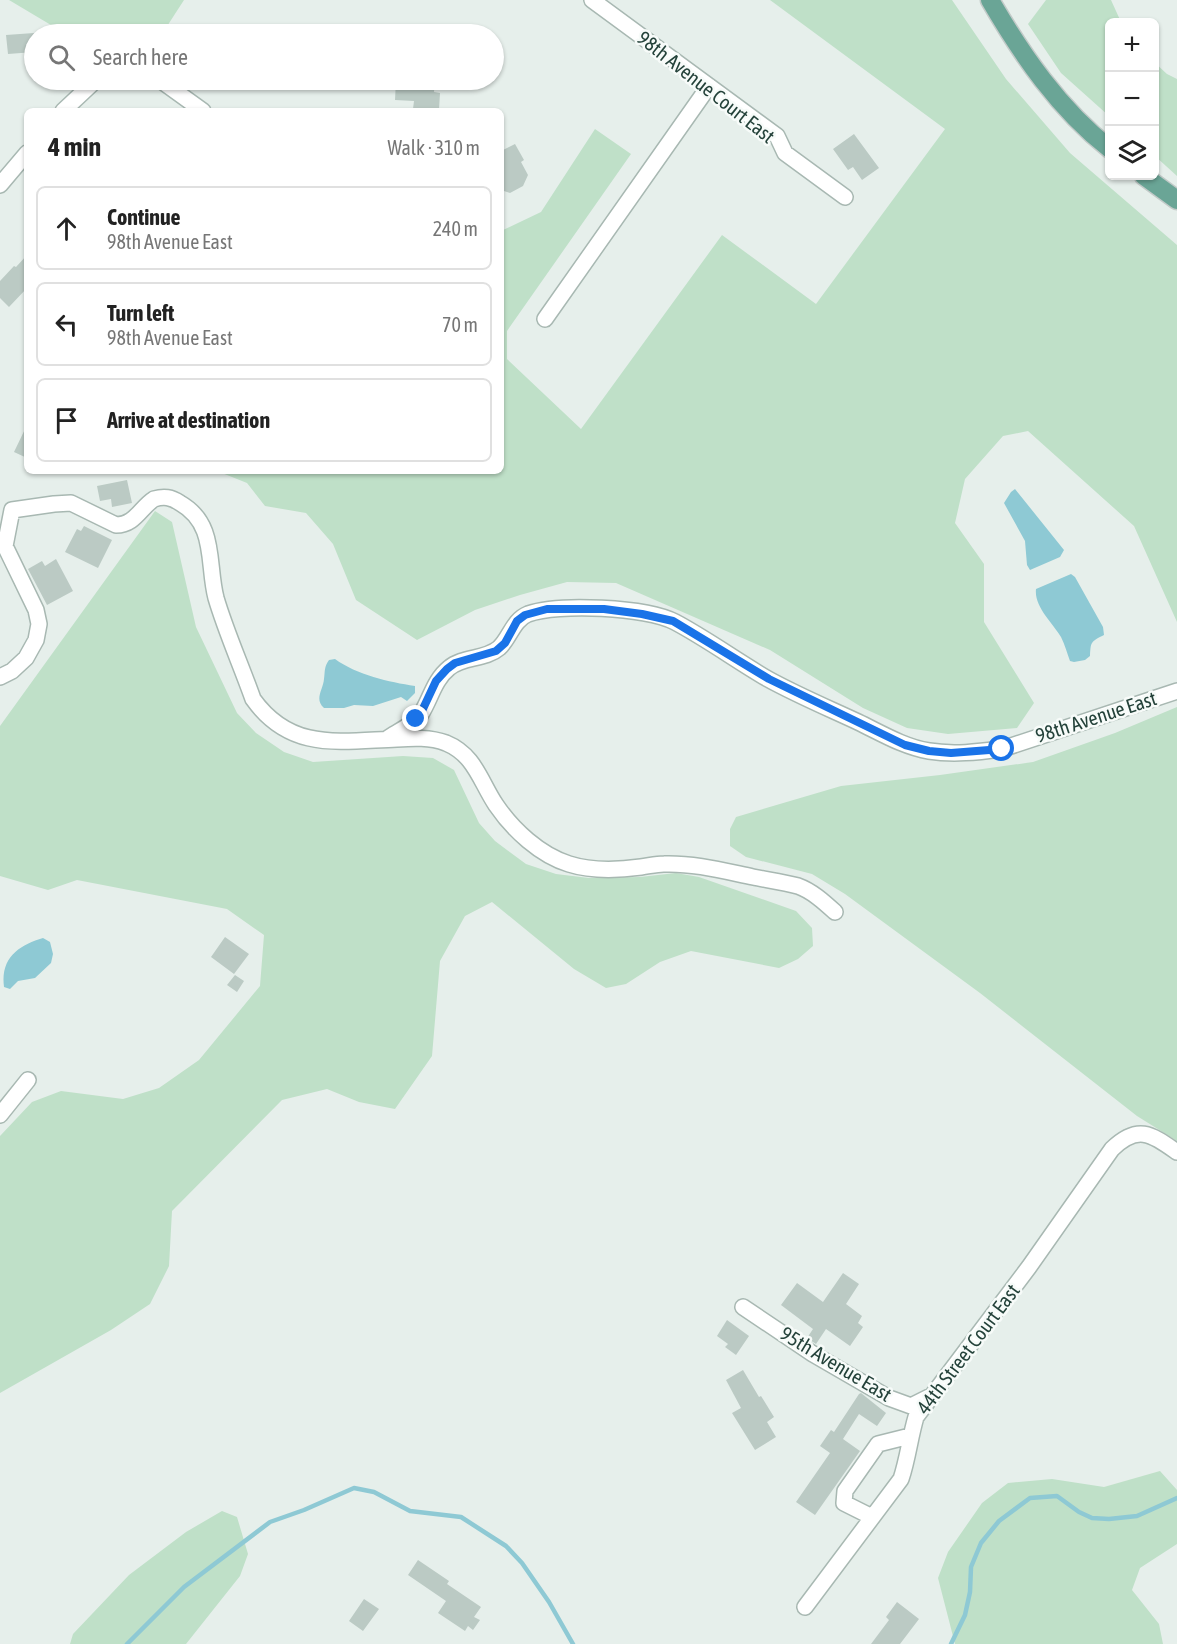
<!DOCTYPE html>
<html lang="en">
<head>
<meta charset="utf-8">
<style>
  :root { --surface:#fff; --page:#f2f2f2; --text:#222; --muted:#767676; --line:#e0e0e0 }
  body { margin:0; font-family:"Asap Condensed",sans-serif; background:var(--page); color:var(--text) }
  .controls { position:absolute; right:18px; top:18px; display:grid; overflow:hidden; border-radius:9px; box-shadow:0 2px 4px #0004 }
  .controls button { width:54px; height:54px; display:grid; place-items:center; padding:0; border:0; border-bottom:2px solid var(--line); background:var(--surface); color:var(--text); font:30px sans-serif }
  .stop { position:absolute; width:18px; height:18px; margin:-14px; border:4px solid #1a73e8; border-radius:50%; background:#fff }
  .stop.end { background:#1a73e8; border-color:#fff; box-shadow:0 2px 6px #0008 }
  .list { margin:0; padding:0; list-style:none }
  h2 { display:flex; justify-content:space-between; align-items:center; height:78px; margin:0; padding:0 24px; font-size:26px }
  h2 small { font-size:20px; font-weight:400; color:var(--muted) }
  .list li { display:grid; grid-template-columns:39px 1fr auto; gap:18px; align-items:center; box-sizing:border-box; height:84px; margin:0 12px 12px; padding:0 12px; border:2px solid var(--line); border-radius:9px }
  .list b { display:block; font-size:22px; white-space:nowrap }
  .list p { margin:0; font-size:20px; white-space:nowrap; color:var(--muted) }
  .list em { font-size:20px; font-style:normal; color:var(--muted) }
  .icon { flex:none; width:33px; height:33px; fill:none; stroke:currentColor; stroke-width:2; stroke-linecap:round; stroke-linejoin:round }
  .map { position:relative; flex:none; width:1177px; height:1644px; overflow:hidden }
  .search { position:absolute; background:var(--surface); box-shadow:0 2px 4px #0004; left:24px; top:24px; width:480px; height:66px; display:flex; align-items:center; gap:15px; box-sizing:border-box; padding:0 21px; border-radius:33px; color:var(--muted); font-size:22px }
  .panel { position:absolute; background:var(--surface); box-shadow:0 2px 4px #0004; left:24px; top:108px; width:480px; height:366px; border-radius:9px }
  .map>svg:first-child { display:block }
  .green { fill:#bfe0c8 }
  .water { fill:#8ec9d4 }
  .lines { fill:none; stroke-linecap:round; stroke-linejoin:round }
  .stream { stroke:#8ec9d4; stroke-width:4.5 }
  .building { fill:#bbcac4 }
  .minor-casing { stroke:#a8b8b2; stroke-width:18 }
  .major-casing { stroke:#c2cac8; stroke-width:21 }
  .minor { stroke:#fff; stroke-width:15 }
  .major { stroke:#6aa596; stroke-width:18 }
  .route { stroke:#1a73e8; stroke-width:8 }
  .labels { text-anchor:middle; stroke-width:5; stroke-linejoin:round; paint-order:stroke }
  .street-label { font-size:20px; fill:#24423a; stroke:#f7fbf9 }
</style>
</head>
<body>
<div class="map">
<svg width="1177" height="1644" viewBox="0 0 1177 1644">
  <rect width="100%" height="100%" fill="#e6efeb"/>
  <!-- green -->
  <path class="green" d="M9,0h175l-22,34h-96z
    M770,0h182l54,79 64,74 107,92v377l-43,-96 -106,-95 -25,5 -38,43 -10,44 29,41v58l50,81 -17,25 -69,6 -41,-6 -44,-20 -93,-58 -154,-67 -49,-1 -47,13 -45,15 -58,30 -61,-40 -23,-56 -27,-31 -41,-7 -18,-23 -30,-12h284v-240l40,-19 54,-83 36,25 -124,177v28l74,70 141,-194 94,69 129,-175z
    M1046,0h65l10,22h-11l-1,94 -48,-43 -33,-49z
    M1154,62l13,12 10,5v97l-22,-20z
    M155,511l17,11 24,105 41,86 19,20 28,19 29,10 90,-6 30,2 21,12 25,53 16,18 31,23 30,10 33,4 51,-1 36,-4 23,4 97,34 16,17 1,18 -15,13 -19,9 -88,-17 -31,11 -34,22 -20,4 -32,-19 -82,-67 -27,14 -25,45 -8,95 -37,53 -36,-7 -32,-13 -45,11 -110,111 -3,55 -19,38 -39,26 -111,63v-257l32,-34 29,-11 62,8 36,-11 40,-28 61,-74 4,-51 -37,-26 -150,-29 -29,10 -48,-14v-150z
    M1177,707v434l-40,-25 -157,-123 -135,-99 -33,-20 -66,-17 -16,-11v-17l6,-12 105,-31 99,-11 93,-13 82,-29z
    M1160,1471l17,19v54l-37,24 -8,22 27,34 4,20h-208l-17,-66 10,-26 34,-49 26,-20 44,-4 52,8z
    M222,1511l15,6 11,37 -8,22 -54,68h-116l3,-10 56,-59 57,-43z"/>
  <!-- water -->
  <path class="water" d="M1015,489l49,61 -4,7 -30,13 -3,-5 -2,-24 -21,-38 7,-11z
    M1071,574l4,3 28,50 1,8c-14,7 -13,7 -14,21l-5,4 -11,2 -4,-1c-3,-8 -5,-16 -9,-24 -8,-14 -27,-30 -25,-48z
    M335,659c22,16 54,23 80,27v7l-8,8 -6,-4 -28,9 -19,-1 -10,3h-20c-10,-9 -1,-18 0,-29 1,-8 0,-12 5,-19z
    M43,938l7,4 3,12 -2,9 -16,15 -17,3 -8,8 -6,-2c-4,-30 16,-42 39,-49z"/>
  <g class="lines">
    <!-- stream -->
    <path class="stream" d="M127,1644l57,-57 86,-65 34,-12 50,-22 20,4 36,19 51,6 45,29 16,17 27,39 24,42
      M951,1644l14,-29 5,-23 1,-25 10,-24 18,-22 31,-23 27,-2 22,16 13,6 17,1 28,-3 40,-18"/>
  </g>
  <!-- building -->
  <path class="building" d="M34,33v19l-26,2 -2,-19z
    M396,80h39l-1,12 6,1 -1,17 -26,-1 1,-8 -19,-1z
    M854,134l25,34 -17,12 -9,-13 -5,3 -15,-21z
    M515,144l9,16 -3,2 7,13 -5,11 -13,7 -9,-3v-39z
    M27,255v33l-18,19 -9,-9v-17l14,-15 2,1z
    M27,425v33l-13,-6z
    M127,480l5,23 -20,4 -1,-8 -11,2 -3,-15z
    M84,526l28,14 -14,28 -33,-16 12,-23 4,2z
    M56,559l17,32 -26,14 -19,-36 14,-8 3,5z
    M225,937l24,17 -15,20 -23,-17z
    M235,975l9,6 -7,11 -10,-7z
    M843,1273l16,11 -13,20 16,12 -4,7 5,4 -13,19 -24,-17 -10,15 -9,-6 6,-9 -32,-24 16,-22 26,19z
    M727,1320l22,16 -13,19 -11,-8 3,-3 -11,-8z
    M743,1370l16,27 2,-1 13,21 -7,5 9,15 -21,13 -23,-37 9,-5 -15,-28z
    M861,1393l25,20 -9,13 -18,-12 -16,25 17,12 -45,64 -19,-13 34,-49 -10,-7 11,-16 3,2 25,-38z
    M418,1560l31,21 -2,3 34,23 -7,10 6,3 -7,10 -5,-4 -3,5 -27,-18 8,-12 -38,-26z
    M364,1599l15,10 -16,22 -14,-10z
    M897,1602l22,17 -19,25h-29l18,-24 -3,-3z"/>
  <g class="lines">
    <!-- minor casing -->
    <g class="minor-casing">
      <path id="minor" d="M592,0l185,136 8,17 60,44
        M160,80l43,31
        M63,111l33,-31
        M0,185l27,-32
        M545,319l164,-233
        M0,677l12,-6 14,-13 10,-18 3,-16 -3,-14 -31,-64 7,-36 42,-6 17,-1 45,22c19,0 24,-17 38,-26 10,-3 17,-2 26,4 37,21 27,61 36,95 10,34 25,67 37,101 38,53 87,42 144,40 16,-1 33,-2 49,4 29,12 34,38 50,62 17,25 44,50 73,59 22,7 50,6 72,3 8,-1 15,-3 23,-3 30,-1 60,7 89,13 15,3 31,5 45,9 14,5 26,16 37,26
        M388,738c11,-7 26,-14 33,-24 10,-16 13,-34 28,-46 14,-12 36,-8 50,-20 11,-10 14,-28 29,-34 30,-11 118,-7 147,8 32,17 62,39 93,57 29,16 60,29 90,43 23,11 46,25 71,29 24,4 49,1 73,-2l175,-58
        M0,1115l28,-35
        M743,1307l70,47 76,44 22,8 18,-9
        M872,1517l-28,-14 1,-12 33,-47 32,-8
        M805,1607l96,-128c7,-21 9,-42 15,-62l113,-150 83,-118c26,-25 39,-15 65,3"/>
    </g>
    <!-- major casing -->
    <g class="major-casing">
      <path id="major" d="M990,0c32,55 69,109 120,149
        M1144,176l33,24"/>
    </g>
    <!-- minor -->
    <use href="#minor" class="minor"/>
    <!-- major -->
    <use href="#major" class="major"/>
  </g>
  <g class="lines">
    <!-- route -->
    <path class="route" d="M416,719l5,-6 15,-32 11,-12 8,-6 41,-12 9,-8 12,-22 8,-6 22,-6h57l38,5 31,7 96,58 136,66 24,6 22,2 51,-4"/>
  </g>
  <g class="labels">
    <!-- street labels -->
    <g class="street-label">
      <text transform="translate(706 87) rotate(38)" y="7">98th Avenue Court East</text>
      <text transform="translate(1096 717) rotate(-18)" y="7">98th Avenue East</text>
      <text transform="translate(968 1349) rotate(-53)" y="7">44th Street Court East</text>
      <text transform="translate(836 1364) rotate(31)" y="7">95th Avenue East</text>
    </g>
  </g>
</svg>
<div class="controls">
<button>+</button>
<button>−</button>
<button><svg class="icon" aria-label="layers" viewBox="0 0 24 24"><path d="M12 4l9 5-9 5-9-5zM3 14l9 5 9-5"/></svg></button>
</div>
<div class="stop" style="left:1002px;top:749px"></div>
<div class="stop end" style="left:416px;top:719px"></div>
<div class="search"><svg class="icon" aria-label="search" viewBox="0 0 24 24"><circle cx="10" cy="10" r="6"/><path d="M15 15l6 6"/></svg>Search here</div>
<section class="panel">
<h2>4 min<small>Walk · 310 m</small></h2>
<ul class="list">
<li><svg class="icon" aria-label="ahead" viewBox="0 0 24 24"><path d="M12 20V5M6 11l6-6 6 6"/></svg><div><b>Continue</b><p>98th Avenue East</p></div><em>240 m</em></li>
<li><svg class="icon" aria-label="left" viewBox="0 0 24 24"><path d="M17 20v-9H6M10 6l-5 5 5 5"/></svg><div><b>Turn left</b><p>98th Avenue East</p></div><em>70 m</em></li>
<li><svg class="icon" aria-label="arrive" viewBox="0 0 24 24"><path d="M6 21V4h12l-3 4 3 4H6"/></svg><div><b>Arrive at destination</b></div></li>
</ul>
</section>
</div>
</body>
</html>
